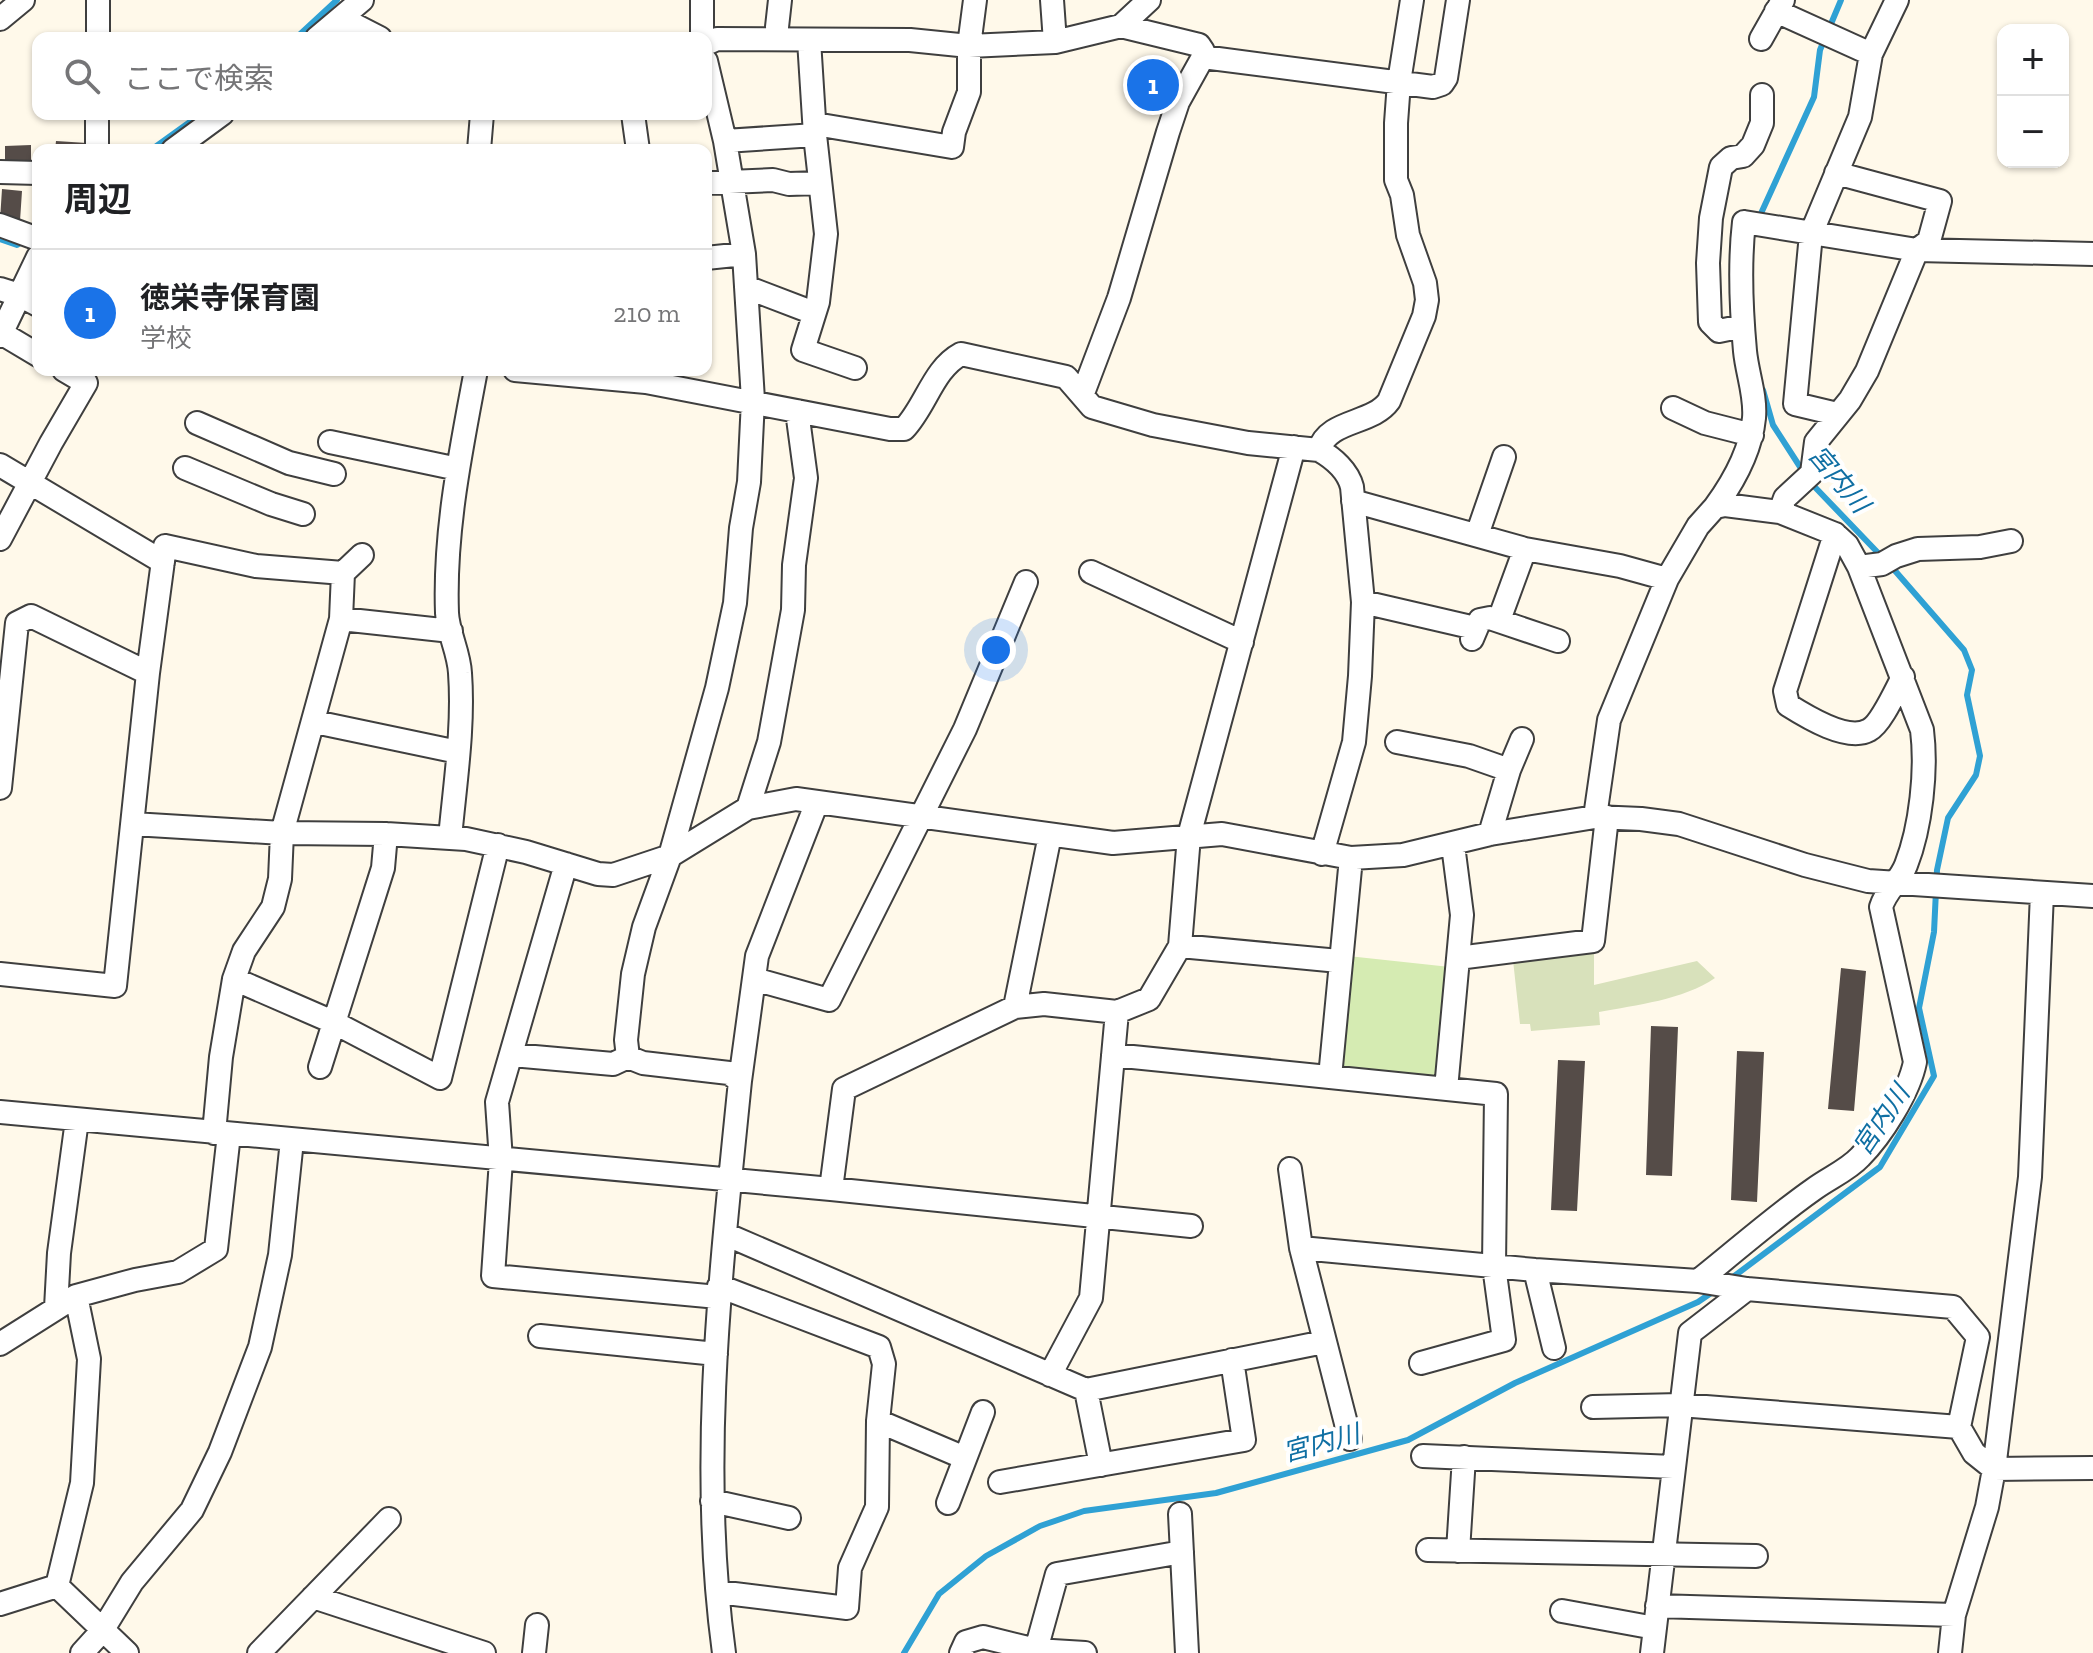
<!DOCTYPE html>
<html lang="ja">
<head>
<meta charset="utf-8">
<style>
  :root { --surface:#fff; --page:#f6f6f6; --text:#202124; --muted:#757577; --line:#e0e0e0; --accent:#1a73e8 }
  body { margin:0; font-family:"Zilla Slab","Noto Sans JP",serif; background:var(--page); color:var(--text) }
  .controls { position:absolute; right:24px; top:24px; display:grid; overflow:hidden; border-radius:16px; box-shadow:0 2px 6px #0004 }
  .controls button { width:72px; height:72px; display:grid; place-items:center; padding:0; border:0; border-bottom:2px solid var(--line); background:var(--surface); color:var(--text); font:40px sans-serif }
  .you { position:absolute; left:996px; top:650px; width:28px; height:28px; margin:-20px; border:6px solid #fff; border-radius:50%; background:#1a73e8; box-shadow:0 0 0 12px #1a73e833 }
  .badge { display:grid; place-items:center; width:52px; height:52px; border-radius:50%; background:var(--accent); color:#fff; font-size:26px; font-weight:700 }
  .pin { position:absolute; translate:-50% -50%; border:4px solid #fff; box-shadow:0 2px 8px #0006 }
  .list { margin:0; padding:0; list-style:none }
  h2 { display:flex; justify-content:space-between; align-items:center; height:104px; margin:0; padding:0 32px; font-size:34px }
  h2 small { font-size:26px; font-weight:400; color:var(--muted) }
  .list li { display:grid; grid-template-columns:52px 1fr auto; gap:24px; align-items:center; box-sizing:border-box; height:128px; padding:0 32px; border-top:2px solid var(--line) }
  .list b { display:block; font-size:30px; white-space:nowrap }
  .list p { margin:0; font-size:26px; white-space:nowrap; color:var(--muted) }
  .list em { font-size:26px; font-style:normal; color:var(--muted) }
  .icon { flex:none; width:44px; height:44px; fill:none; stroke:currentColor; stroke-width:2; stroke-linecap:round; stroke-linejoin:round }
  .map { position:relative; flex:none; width:2093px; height:1653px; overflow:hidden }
  .search { position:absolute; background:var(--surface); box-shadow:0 2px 6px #0004; left:32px; top:32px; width:680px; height:88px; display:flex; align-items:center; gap:20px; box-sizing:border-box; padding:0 28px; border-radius:16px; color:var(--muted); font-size:30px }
  .panel { position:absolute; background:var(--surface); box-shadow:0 2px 6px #0004; left:32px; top:144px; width:680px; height:232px; border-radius:16px }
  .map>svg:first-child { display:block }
  .green { fill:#d5ebb2 }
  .cemetery { fill:#d8e1bb }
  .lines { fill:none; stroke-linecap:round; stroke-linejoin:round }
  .stream { stroke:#2fa1d4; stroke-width:6 }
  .building { fill:#554c48 }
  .minor-casing { stroke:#3f3f3f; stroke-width:26 }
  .minor { stroke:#fff; stroke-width:22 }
  .labels { text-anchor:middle; stroke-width:8; stroke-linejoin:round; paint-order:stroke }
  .water-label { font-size:26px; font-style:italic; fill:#0f6fa3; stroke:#fff }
</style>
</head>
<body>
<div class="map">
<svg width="2093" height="1653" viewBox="0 0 2093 1653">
  <rect width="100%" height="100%" fill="#fff9ea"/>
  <!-- green -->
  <path class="green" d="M1348,956l102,11 -11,105 -11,10 -79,-9 -12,-12z"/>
  <!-- cemetery -->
  <path class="cemetery" d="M1581,953l13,1v31l103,-24 18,17c-32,22 -79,27 -116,34l1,13 -69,6 -1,-7h-10l-7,-64z"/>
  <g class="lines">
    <!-- stream -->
    <path class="stream" d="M296,38l41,-38
      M151,150l50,-36
      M1758,220l56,-123 6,-47 21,-50
      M0,239l17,6 8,-5
      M1763,390l10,35 31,48
      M1810,482l72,75
      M1729,1280l151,-113 54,-91 -15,-68 15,-76 3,-62 11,-52 28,-43 4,-19 -13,-61 5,-25 -8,-20 -74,-85
      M904,1653l35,-59 47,-38 54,-30 44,-15 132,-18 192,-53 107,-57 183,-81 16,-11"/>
  </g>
  <!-- building -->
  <path class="building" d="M56,141l31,2v7h-32z
    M31,145v22l-26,1v-22z
    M2,189l20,2 -2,30 -20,-1z
    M36,191h2v21h-5z
    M1841,968l25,3 -12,140 -26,-2z
    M1651,1026l27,1 -6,149 -26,-1z
    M1737,1051l27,1 -7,150 -26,-2z
    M1558,1060l27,1 -8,150 -26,-1z"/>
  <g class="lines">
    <!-- minor casing -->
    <g class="minor-casing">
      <path id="minor" d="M702,0v38
        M1052,0l3,42
        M1776,11l95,43
        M341,18l39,20
        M0,19l23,-19
        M777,27l3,-27
        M98,38v-38
        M317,38l45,-38
        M1761,39l22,-39
        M809,40l6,95 11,99 -8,68 -15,48 52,18
        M706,44l11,-5 193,1 59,6 86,-4 66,-16 28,-26
        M1203,57l230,30 9,-3 4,-6 12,-78
        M706,61l19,80 19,113 9,146 -4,82 -8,46 -6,75 -18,85 -47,168 -26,71 -11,47 -7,66 2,17 15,6 86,10 11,8c-19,189 -42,382 -16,572
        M633,114l5,36
        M815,124l137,23 2,-15 15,-40v-46l6,-46
        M725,141l90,-6
        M97,150v-36
        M173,150l49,-36
        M479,150l3,-36
        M0,172l38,1
        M706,183l67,-3 16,4 30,-1
        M0,225l38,14
        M706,258l38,-4
        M746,287l68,26
        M0,289l19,6 19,10
        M1743,326l-24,5 -9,-9 -2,-59 3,-45 10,-51 10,-9 12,-2 10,-11 9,-22v-28
        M1,333l37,22
        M0,336l38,-79
        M515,370l131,12 244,47h14c22,-23 29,-60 57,-75l105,23 26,30 61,18 95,18 71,7c14,8 29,21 33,37l11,115 -3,74 -6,66 -32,112
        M1083,393l36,-95 49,-166 10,-30 25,-45v-6l-4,-6 -78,-19
        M1673,408l32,15 47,12
        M1837,414l-42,-10 16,-170 49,-117 11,-63 26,-54
        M197,423l92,40 45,11
        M330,442l128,27
        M1319,450c9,-31 53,-25 70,-49l35,-85 3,-16 -2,-17 -17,-48 -6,-40 -6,-15v-57l3,-41 13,-82
        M0,465l163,97
        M185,468l86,36 32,10
        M1353,501l172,48 95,17 47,13
        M1715,507c19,-26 36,-57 39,-89 2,-23 -7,-45 -9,-67 -4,-44 -6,-86 -1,-129l173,28 176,4
        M1780,512l5,-14 27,-25 4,-31 34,-42 17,-29 50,-121 12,-9 11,-40 -104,-28
        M1835,534l-50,157 3,14c19,12 60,37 81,25 12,-6 27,-40 34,-53
        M1477,535l27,-78
        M0,539l51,-96 35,-60 -22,-13
        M1859,567l23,-3 14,-8 22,-7 62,-2 31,-6
        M1091,572l151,70
        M1363,602l112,26
        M341,619l110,12
        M1499,620l26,-71
        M1472,639l8,-19 10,-2 68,23
        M315,722l143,30
        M1397,742l72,14 40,14
        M0,788l17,-165 14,-7 117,57
        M748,808l21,-66 24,-132 1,-45 12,-87 -9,-67
        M1595,817l14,-97 58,-141 31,-53 17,-19 10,-2 55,7 55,22 12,11 12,22 63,163c5,40 -1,97 -16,135 -6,16 -20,25 -25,42l34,155c-6,30 -33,73 -55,95 -12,13 -31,21 -46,32 -40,28 -77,61 -116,92
        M133,824l149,9 104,1 80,5 60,13 72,22 15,1 57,-19 78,-48 48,-9 317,44 109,-9 129,24 52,-3 87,-21 105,-17 46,2 38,5 126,41 63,16 225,15
        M1490,834l19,-64 13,-31
        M450,838c5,-55 14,-111 10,-165 -1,-21 -12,-40 -13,-60 -3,-82 14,-163 29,-243
        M566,864l-69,238 4,58 -8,116 225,21
        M1180,946l159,15
        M1458,958l135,-17 14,-124
        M0,974l115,12 33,-313 17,-127 91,20 87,7
        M234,979l99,43 107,56 58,-233
        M754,979l75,21 136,-271 61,-147
        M1015,1007l35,-172
        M512,1055l101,9 15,-7
        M1113,1055l383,39 -2,172 10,74 -83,23
        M320,1067l63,-199 3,-34
        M1330,1077l21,-219
        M740,1081l17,-125 60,-154
        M1446,1089l16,-174 -9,-70
        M0,1112l831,77 360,37
        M214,1133l7,-76 13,-78 10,-28 29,-44 7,-28 2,-46 59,-214 2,-46 19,-18
        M1290,1169l11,79 49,191
        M831,1189l13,-100 171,-82 29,-3 73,8 32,-13 31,-53 9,-110 105,-389
        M725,1234l361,156 238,-48
        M1301,1248l234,22 163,11 49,8 206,18 25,30 -19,90
        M1535,1270l19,78
        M56,1308l3,-55 18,-133
        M540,1336l176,18
        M0,1344l76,-48 59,-16 43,-8 38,-23 13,-115
        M1050,1375l41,-77 26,-286
        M1086,1390l15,75
        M1593,1407l87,-2 279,22 15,26 20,16 99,-1
        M878,1421l87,37
        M1423,1456l250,11
        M1000,1482l244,-42 -12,-80
        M712,1501l77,17
        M948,1503l35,-91
        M1180,1514l7,139
        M1428,1550l328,6
        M1458,1551l6,-94
        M57,1586l25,-103 7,-124 -13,-63
        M57,1586l70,67
        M718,1592l129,16 3,-40 27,-61 1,-86 6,-57 -5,-17 -160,-61
        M313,1597l171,56
        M0,1604l57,-18
        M1657,1606l297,9
        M1562,1611l93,17
        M1036,1650l21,-76 125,-22
        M82,1653l20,-22 30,-49 60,-72 28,-58 40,-105 20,-92 12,-115
        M259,1653l130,-134
        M534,1653l3,-28
        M961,1653l5,-11 17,-5 53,13 49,3
        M1652,1653l38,-320 57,-44
        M1950,1653l4,-38 33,-108 7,-38 36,-292 12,-284"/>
    </g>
    <!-- minor -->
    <use href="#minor" class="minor"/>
  </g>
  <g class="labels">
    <!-- water labels -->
    <g class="water-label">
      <text transform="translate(1839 479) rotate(50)" y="9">宮内川</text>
      <text transform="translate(1881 1120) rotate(-56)" y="9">宮内川</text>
      <text transform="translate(1321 1443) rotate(-15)" y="9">宮内川</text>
    </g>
  </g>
</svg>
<div class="controls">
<button>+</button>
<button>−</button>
</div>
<div class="you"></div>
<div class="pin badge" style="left:1153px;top:85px">1</div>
<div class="search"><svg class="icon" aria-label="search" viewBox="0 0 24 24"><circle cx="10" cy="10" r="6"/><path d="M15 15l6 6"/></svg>ここで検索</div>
<section class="panel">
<h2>周辺<small></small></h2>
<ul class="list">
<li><span class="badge">1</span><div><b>徳栄寺保育園</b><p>学校</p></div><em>210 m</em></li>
</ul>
</section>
</div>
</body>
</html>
